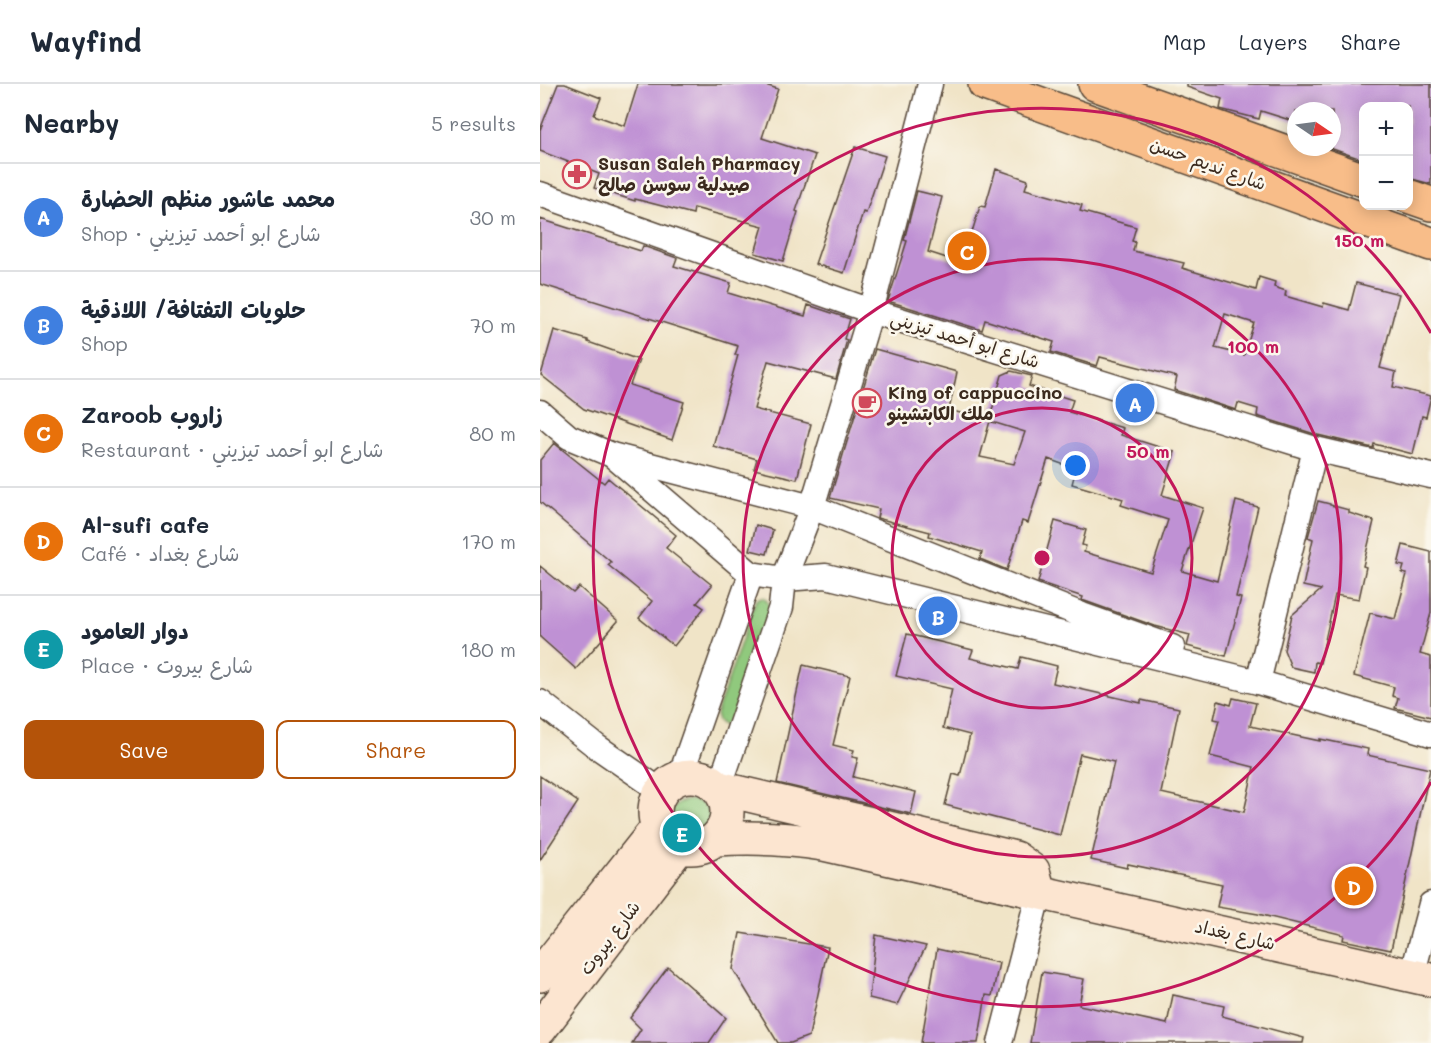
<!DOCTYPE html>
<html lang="en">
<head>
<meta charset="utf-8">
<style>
  :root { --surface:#fff; --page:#f6f6f7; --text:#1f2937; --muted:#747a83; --line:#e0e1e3; --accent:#b45309 }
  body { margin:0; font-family:Mali,"Playpen Sans Arabic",sans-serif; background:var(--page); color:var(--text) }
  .controls { position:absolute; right:18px; top:18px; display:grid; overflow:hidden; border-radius:12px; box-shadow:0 3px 15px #0003 }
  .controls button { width:54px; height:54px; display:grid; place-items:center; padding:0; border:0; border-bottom:2px solid var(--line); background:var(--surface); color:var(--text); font:30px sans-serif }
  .compass { position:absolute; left:747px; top:18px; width:54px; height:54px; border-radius:50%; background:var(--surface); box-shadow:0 3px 15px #0003; rotate:103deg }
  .you { position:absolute; left:536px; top:382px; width:21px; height:21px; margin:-15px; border:4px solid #fff; border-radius:50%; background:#1a73e8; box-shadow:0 0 0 9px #1a73e833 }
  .badge { display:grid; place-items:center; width:39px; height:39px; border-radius:50%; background:var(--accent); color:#fff; font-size:20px; font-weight:700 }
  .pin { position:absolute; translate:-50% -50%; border:3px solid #fff; box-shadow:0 2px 6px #0006 }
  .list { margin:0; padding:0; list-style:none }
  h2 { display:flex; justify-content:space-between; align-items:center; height:78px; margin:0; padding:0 24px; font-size:26px }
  h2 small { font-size:20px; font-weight:400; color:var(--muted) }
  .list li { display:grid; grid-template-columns:39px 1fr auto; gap:18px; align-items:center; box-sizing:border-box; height:108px; padding:0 24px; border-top:2px solid var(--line) }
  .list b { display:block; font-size:22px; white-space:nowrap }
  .list p { margin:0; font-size:20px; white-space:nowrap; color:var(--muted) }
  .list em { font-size:20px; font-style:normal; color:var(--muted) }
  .actions { display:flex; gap:12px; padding:18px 24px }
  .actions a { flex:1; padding:14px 0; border:2px solid var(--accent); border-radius:12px; text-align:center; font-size:21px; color:var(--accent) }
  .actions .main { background:var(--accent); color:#fff }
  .map { position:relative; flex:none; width:891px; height:959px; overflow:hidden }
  header { display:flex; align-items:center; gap:36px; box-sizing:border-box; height:84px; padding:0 30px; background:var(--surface); border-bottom:2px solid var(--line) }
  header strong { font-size:28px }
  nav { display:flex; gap:33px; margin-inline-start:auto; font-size:21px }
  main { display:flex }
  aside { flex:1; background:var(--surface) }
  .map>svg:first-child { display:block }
  .green { fill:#90c97d; stroke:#667a4e; stroke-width:1.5 }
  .building { fill:#bf91d4; fill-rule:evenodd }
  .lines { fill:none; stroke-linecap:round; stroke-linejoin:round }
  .minor-casing { stroke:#564637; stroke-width:27 }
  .secondary-casing { stroke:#564637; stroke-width:36 }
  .primary-casing { stroke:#564637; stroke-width:36 }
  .minor { stroke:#fff; stroke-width:24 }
  .secondary { stroke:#fce5d0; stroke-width:33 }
  .primary { stroke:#f8bd89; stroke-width:33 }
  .ring { fill:none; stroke:#c2185b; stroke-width:3 }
  .labels { text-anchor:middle; stroke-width:5; stroke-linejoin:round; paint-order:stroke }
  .poi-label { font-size:18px; font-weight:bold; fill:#3b2a1e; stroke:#fbf7ec; text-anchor:start }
  .street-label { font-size:18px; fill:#3b2a1e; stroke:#fbf7ec }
  .centre { fill:#c2185b; stroke:#fbf7ec; stroke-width:3 }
  .ring-label { font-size:18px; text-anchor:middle; font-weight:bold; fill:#c2185b; stroke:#fbf7ec; stroke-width:5; stroke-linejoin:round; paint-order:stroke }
</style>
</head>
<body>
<header>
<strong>Wayfind</strong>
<nav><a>Map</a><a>Layers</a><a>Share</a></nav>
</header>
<main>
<aside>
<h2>Nearby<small>5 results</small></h2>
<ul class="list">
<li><span class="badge" style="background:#3f7fe0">A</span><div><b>محمد عاشور منظم الحضارة</b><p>Shop · شارع ابو أحمد تيزيني</p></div><em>30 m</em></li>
<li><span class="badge" style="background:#3f7fe0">B</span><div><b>حلويات التفتافة/ اللاذقية</b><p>Shop</p></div><em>70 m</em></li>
<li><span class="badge" style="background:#e8710a">C</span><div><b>Zaroob زاروب</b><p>Restaurant · شارع ابو أحمد تيزيني</p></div><em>80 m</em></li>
<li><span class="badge" style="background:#e8710a">D</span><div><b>Al-sufi cafe</b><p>Café · شارع بغداد</p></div><em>170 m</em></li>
<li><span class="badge" style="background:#0f9aa8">E</span><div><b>دوار العامود</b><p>Place · شارع بيروت</p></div><em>180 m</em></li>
</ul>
<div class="actions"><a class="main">Save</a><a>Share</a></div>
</aside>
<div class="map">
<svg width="891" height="959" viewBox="0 0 891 959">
  <rect width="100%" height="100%" fill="#fbf7ec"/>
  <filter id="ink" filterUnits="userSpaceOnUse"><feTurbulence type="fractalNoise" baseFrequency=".0167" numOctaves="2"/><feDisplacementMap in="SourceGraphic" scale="12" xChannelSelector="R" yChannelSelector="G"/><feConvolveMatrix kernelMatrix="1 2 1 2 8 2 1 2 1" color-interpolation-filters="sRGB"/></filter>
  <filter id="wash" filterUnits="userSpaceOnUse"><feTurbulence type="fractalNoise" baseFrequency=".008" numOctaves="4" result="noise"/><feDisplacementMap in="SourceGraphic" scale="24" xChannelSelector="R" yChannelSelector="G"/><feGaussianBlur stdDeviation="1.35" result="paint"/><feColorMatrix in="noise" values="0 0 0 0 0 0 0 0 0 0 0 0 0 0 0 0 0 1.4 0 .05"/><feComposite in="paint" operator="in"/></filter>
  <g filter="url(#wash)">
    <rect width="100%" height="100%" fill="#f0e4c7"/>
    <!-- green -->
    <path class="green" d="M224,513l7,10 -42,119 -6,-1 -5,-4 -2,-6 39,-113 4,-4z
      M129 737a21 21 0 1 1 42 0a21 21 0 1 1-42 0Z"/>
    <g id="blocks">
      <!-- building -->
      <path class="building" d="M18,0h7l36,14 -7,17 31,11 13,-42h124l16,5 -16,49 53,17 -19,56 2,1 -15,49 -28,-8 8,-27 -69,-18 -1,6 -58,-15v2l-41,-13 5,-14 -59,-23v-21z
        M647,0h244v100l-23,-6v-72h-44v54l-37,-13h5v-36h-36v11l-35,-11 -2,8 -39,-10 2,-10 -35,-12z
        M315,63l30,9 -19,57 -3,-1 -19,61 -29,-9z
        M456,85l32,11 -3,9 57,16 -2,6 56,16 -4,14 3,1 -2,9 51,12 -2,5 74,22 3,-13 16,5 -1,5 12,4 -1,5 38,11 1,-4 25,7 7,-27 43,11 -19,74 16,4 -3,15 38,9 -5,21 -4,-1 -9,38 -39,-10 -1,4 -55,-13 -61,-19 1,-7 -20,-6 -2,7 -62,-20 3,-13 -77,-20 -3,9 -46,-14 3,-10 -69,-22 -3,10 -94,-29 19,-60 -3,-1 13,-49 25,6 -14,55 31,10 1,-5 4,1 16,-52 5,1zM685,230l29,9 -10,32 -29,-7z
        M0,135l101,32 2,-5 34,12 -3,8 57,17 -3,10 77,23 3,-11 42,14 -6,20 3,1 -11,39 -68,-18 -14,48 57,15 -14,55 -43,-10 3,-10 -44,-13 25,-91h-3l3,-9 -198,-62z
        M14,246l34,10v2l51,18 -9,25 54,17 -12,38 -88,-31 -43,-34z
        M335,265l82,23 -8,38 41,11 -10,36 34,7 11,-32 -36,-11 13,-46 9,-4 21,5 -3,10 44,14 -4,12 54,16 -2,7 54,17 -13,43 41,13 -21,63 35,10 19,-80 22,6 -22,90 5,1 -15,58 -39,-10 3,-11 -35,-9 -73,-26 1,-3 -45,-15 17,-61 31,9 -4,15 4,1 -2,6 67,20 17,-52 -47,-15 2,-6 -51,-15 4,-15 -28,-10 -20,64 -6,-2 -15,49 -27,-11 2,-7 -53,-16 1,-4 -53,-14 2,-9 -49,-11z
        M14,359l50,40 4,-5 68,57 -10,13 46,37 -15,18 7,5 -30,38 -35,-28 13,-17 -44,-36 3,-3 -71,-60v-42z
        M778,417l12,3v1l19,5v3l25,8 -11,45 3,1 -7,32 -24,-4 -15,68 -5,-1 -1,10 -23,-5 -7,-17 8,-35 29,-25 -18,-4 10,-47 -5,-2z
        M216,441l17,5 -6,24 -17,-4z
        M863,461l28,7v61l-11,41 11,3v60l-36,-9 3,-10 -6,-2 2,-9 -40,-11 16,-63 25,6 12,-45 -5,-1 2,-7 -6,-1z
        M0,482l33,27 6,-6 39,34 -42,48 -36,-32z
        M367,550l66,16 -3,8 48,11 3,-12 36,9 -4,17 88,20v-3l38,8 -18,85 83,19 10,-45 -44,-11 9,-36 -5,-1 4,-18 13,4 2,-7 23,5 -6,23 70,15v-2l48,10 -1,6 63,14 -39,181 -48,-10 1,-5 -86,-21 -41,-7 5,-23 -94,-20 -1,4 -36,-8 23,-98 -34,-8 -20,81 -115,-30 8,-31 7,2 10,-41 -27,-7 9,-39 -56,-13z
        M263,581l47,11 -17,69 21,5 -2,7 6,1 -5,19 63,15 -5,22 -134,-31z
        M0,692l38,26 -38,58z
        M200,849l88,14 -19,89 -18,7h-13l-45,-74z
        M336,851l50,11 -29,59 -28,-7z
        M397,865l62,14 -7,33 -6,-1 -8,48h-57z
        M128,883l58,51 -17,25h-77l9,-14 -11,-11z
        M502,888l42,7 -5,26 88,19 6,-29 51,11 -2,10 82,22 -1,5h-273z"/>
    </g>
  </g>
  <g filter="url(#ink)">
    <use href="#blocks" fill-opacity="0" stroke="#564637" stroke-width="1.5"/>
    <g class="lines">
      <!-- minor casing -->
      <g class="minor-casing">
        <path id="minor" d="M0,110l331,117 444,138 116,27
          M0,328l29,25 43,18 200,52 270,108 90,32
          M72,371l139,119 33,5 42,-3 432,106 173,52
          M718,598l57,-233
          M0,618l56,44 65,45
          M140,693l71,-203
          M179,704l62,-181 3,-28 28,-72 59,-196 59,-227
          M872,892l19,-72
          M460,959l39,-151"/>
      </g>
      <!-- secondary casing -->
      <g class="secondary-casing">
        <path id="secondary" d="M115 728a36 36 0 1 1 72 0a36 36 0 1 1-72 0Z
          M179,704l296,70 18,13 6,21
          M176,755c36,-2 71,-1 107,5l608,136
          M0,891l118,-148
          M0,945l139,-182"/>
      </g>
      <!-- primary casing -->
      <g class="primary-casing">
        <path id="primary" d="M445,0l446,160
          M555,0l269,96
          M868,112l23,8"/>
      </g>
      <!-- minor -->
      <use href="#minor" class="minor"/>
      <!-- secondary -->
      <use href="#secondary" class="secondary"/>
      <!-- primary -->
      <use href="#primary" class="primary"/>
    </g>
  </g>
  <!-- distance rings -->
  <g class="ring">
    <circle cx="502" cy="474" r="150"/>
    <circle cx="502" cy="474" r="299"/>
    <path d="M891 698A449 449 0 1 1 891 249"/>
  </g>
  <!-- icons -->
  <defs>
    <g id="pharmacy-ring" transform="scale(1.5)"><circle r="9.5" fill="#fbf7ec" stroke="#d1495b" stroke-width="1.5"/><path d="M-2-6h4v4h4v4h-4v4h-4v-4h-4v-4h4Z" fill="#d1495b"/></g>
    <g id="cafe-ring" transform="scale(1.5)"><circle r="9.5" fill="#fbf7ec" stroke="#d1495b" stroke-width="1.5"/><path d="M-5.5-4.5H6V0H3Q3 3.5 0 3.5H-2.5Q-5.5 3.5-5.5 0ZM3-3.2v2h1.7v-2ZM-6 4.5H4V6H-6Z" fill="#d1495b"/></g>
  </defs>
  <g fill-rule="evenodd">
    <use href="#pharmacy-ring" x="37" y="90"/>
    <use href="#cafe-ring" x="327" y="319"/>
  </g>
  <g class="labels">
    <!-- poi labels -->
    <g class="poi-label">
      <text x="58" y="86">Susan Saleh Pharmacy<tspan x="58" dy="21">صيدلية سوسن صالح</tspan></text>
      <text x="348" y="315">King of cappuccino<tspan x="348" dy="21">ملك الكابتشينو</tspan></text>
    </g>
    <!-- street labels -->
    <g class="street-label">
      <text transform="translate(668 80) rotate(20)" y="6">شارع نديم حسن</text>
      <text transform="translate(425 256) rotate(17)" y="6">شارع ابو أحمد تيزيني</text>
      <text transform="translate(695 851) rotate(13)" y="6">شارع بغداد</text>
      <text transform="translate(70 854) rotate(-53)" y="6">شارع بيروت</text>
    </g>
  </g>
  <circle cx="502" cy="474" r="9" class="centre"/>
  <g class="ring-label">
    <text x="819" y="163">150 m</text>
    <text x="713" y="269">100 m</text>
    <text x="608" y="374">50 m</text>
  </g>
</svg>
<div class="controls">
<button>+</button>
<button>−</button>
</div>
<svg class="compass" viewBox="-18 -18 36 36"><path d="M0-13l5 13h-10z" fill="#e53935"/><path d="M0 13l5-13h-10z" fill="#747a83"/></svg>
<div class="you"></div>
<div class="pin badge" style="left:595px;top:319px;background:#3f7fe0">A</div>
<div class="pin badge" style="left:398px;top:532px;background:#3f7fe0">B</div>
<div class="pin badge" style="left:427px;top:167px;background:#e8710a">C</div>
<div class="pin badge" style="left:814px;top:802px;background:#e8710a">D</div>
<div class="pin badge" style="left:142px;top:749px;background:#0f9aa8">E</div>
</div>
</main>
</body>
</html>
